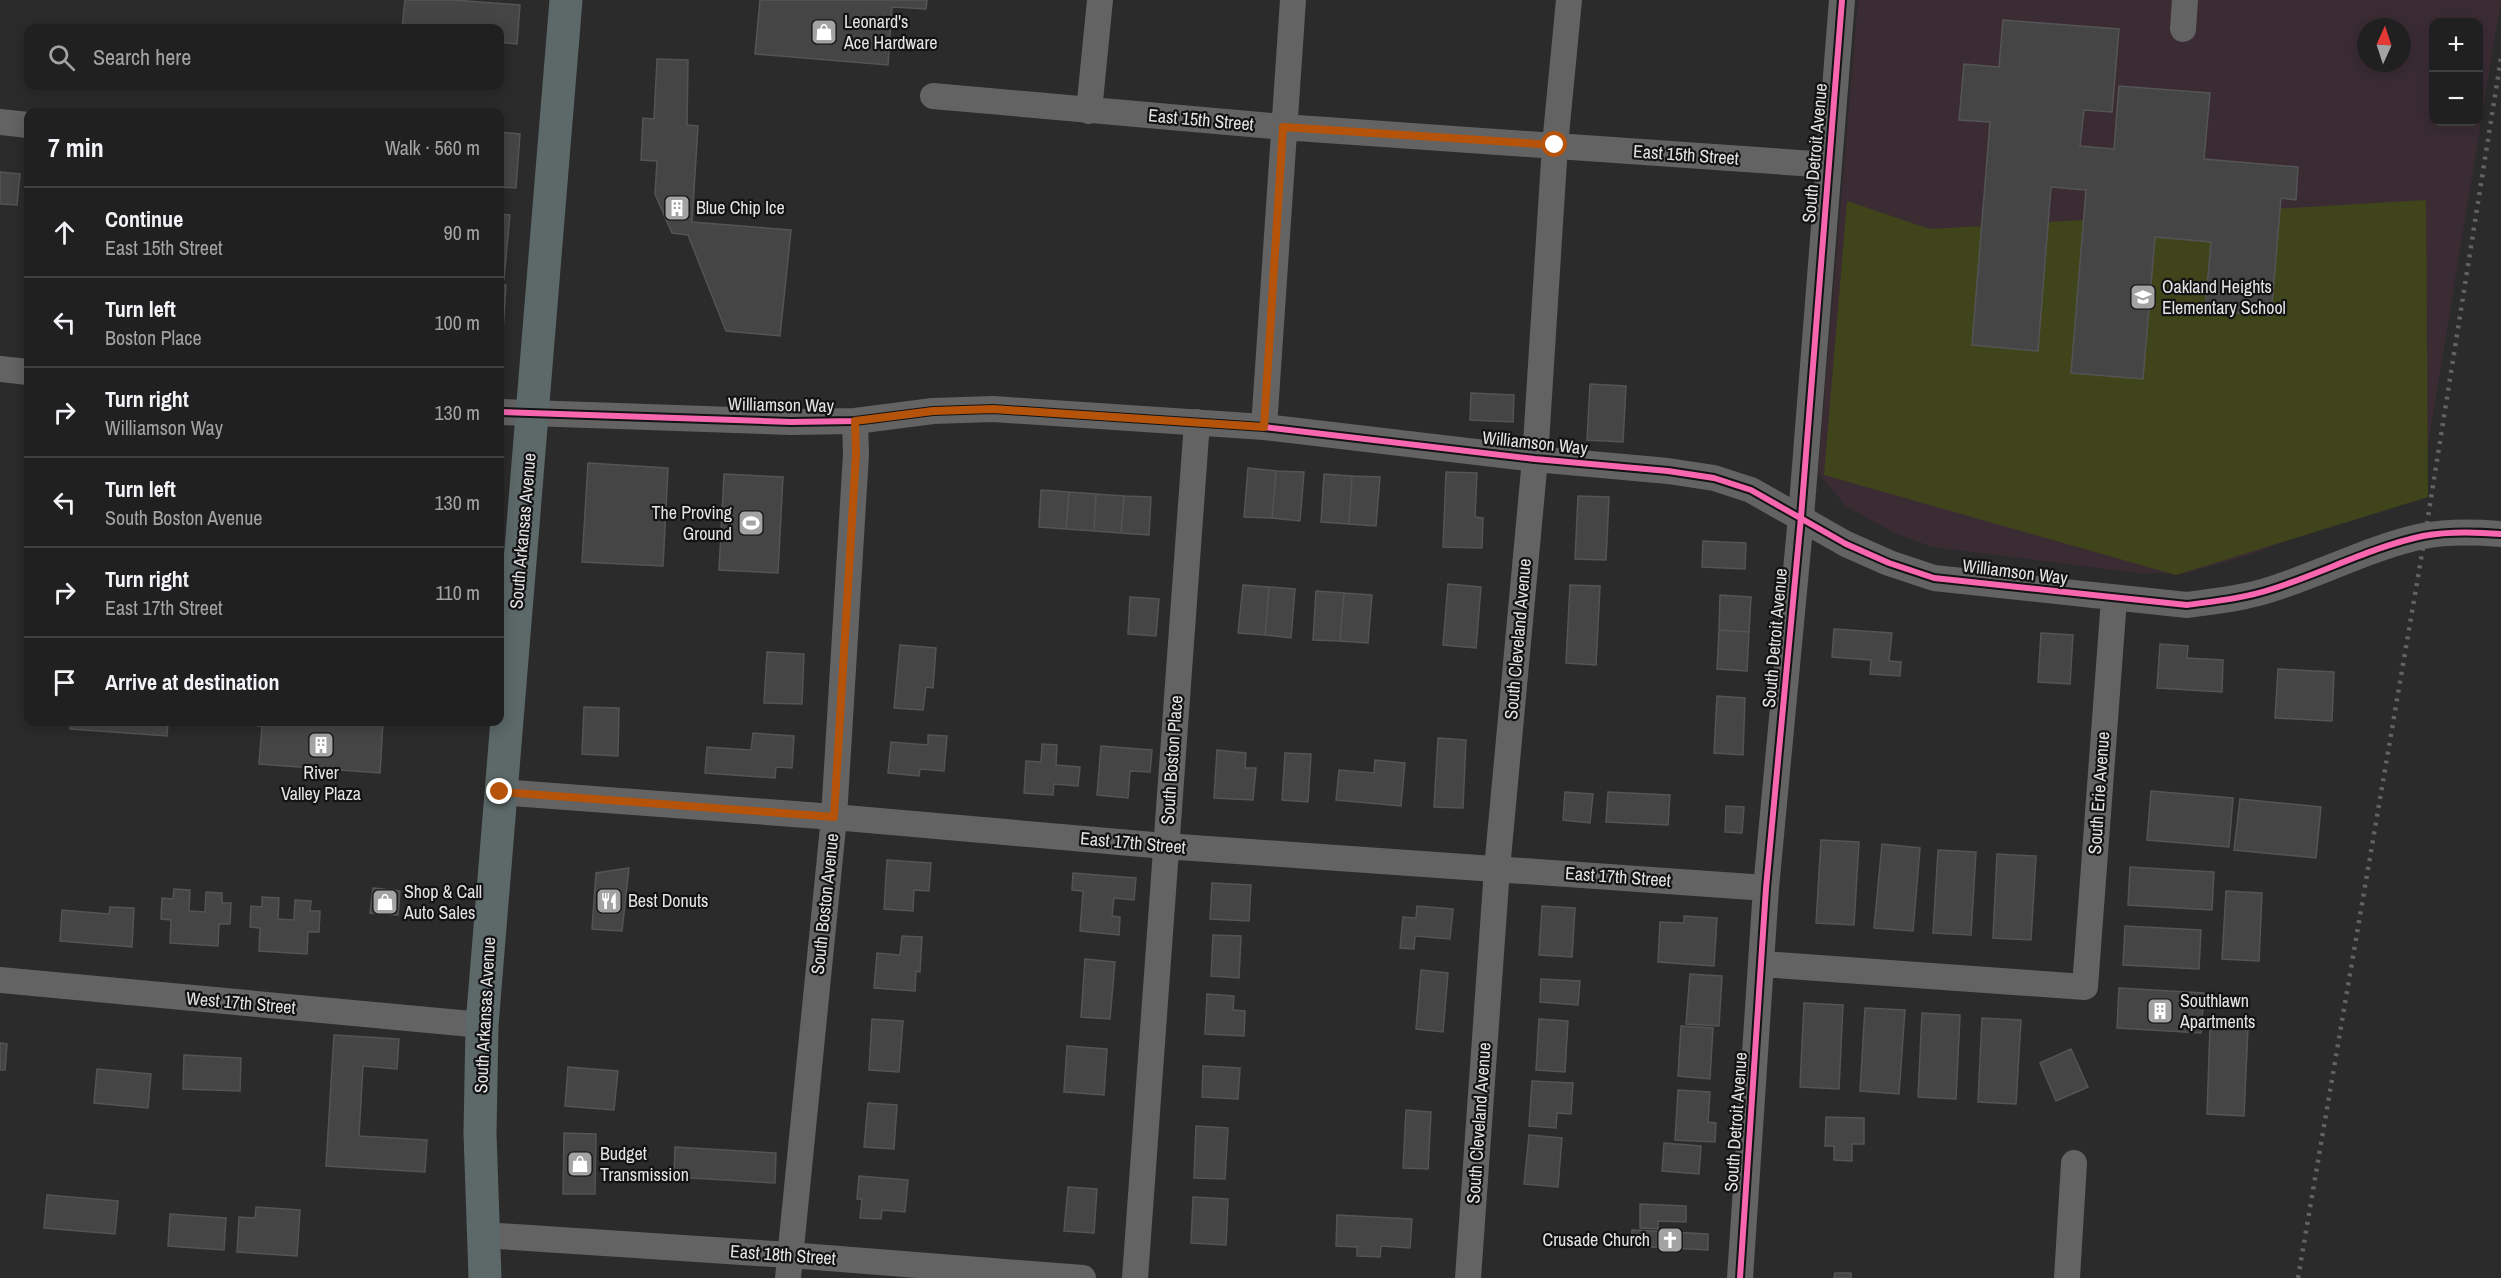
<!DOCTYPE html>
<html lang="en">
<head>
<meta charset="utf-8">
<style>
  :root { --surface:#202020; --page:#2d2d2d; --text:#f1f3f6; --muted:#a2a3a5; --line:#3d3e3e }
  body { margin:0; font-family:"Archivo Narrow",sans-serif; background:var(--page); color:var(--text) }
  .controls { position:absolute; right:18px; top:18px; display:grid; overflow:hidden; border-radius:12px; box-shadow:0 3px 15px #0003 }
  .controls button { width:54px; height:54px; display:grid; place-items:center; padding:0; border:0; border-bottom:2px solid var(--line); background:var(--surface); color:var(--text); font:30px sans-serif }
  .compass { position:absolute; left:2357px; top:18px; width:54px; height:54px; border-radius:50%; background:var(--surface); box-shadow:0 3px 15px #0003; rotate:3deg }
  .stop { position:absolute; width:18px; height:18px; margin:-14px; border:4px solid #b45309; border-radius:50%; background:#fff }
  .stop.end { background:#b45309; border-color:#fff; box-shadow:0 2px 6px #0008 }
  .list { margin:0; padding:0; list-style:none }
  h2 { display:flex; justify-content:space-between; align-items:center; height:78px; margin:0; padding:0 24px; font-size:26px }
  h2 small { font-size:20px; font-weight:400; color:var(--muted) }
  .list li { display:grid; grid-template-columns:39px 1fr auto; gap:18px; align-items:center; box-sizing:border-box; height:90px; padding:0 24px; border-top:2px solid var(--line) }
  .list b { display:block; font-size:22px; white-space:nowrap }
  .list p { margin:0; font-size:20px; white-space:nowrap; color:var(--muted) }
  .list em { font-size:20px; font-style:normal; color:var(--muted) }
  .icon { flex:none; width:33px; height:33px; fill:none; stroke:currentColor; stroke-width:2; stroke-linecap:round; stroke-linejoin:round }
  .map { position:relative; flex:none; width:2501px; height:1278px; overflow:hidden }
  .search { position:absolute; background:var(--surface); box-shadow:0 3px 15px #0003; left:24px; top:24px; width:480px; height:66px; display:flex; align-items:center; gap:15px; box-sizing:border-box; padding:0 21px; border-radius:12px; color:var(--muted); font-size:22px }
  .panel { position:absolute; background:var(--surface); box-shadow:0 3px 15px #0003; left:24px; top:108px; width:480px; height:618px; border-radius:12px }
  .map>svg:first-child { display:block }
  .education { fill:#3b2c34; fill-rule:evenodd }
  .green { fill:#3f441a }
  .building { fill:#454545; stroke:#545454; stroke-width:1.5 }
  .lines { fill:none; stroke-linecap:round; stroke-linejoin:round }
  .minor { stroke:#646364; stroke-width:26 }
  .highway { stroke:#5c6968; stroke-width:33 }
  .rail { stroke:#646364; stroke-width:4.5; stroke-dasharray:3 6; stroke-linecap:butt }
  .cycleway-casing { stroke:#131314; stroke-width:10 }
  .cycleway { stroke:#f766af; stroke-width:6 }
  .route { stroke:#b45309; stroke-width:8 }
  .labels { text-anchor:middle; stroke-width:4.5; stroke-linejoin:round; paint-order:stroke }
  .poi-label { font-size:18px; fill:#e4e3e5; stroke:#131314; text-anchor:start }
  .street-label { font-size:18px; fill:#e4e3e5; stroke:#131314 }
</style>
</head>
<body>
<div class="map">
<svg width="2501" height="1278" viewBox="0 0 2501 1278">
  <rect width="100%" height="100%" fill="#2b2b2b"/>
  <!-- education -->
  <path class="education" d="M1858,0h643l-81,493 -65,20 -99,40 -69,20h-49l-205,-26 -37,-13 -50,-28 -28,-33zM2434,22h44v100h-44zM2366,27h36v36h-36z"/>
  <!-- green -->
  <path class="green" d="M2426,200l2,297 -252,78 -352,-100 23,-274 83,28z"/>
  <!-- building -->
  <path class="building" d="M405,0h49l66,5 -3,39 -17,-2v-14h-98z
    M760,0h167l-1,9 -34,-2 -4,58 -133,-11z
    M2003,20l116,9 -7,83 -28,-2 -4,36 34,3 5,-63 91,7 -6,66 94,8 -2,33 -15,-2 -10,118 -66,-6 6,-68 -56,-5 -12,142 -72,-6 15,-183 -35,-3 -13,164 -66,-6 18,-223 -31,-2 5,-56 35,3z
    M657,59l31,1 -1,65 11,1 -6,96 99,8 -11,106 -54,-5 -38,-96 -16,-2 -17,-39 2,-33 -16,-1 2,-42 11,1z
    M500,132l20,2 -4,54 -16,-1z
    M0,172l20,2 -3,31 -17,-1z
    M500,214l10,1 -6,64h-4z
    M500,285h6l-4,61h-2z
    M1590,384l36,2 -3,56 -36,-2z
    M1471,393l43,2 -1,27 -43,-2z
    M588,463l80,5 -5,98 -81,-4z
    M1248,468l28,3 -4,47 -28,-1z
    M1276,471l28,1 -4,49 -28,-3z
    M1446,472l31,1 -2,44 8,1 -1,30 -39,-1z
    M724,474l59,3 -5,96 -59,-3z
    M1324,474l28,2 -3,48 -28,-2z
    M1352,476l28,1 -4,49 -27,-2z
    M1041,490l28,2 -3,37 -27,-2z
    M1069,492l27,2 -2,37 -28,-2z
    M1096,494l28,2 -3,37 -27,-2z
    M1124,496l27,1 -2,38 -28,-2z
    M1578,496l31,1 -3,63 -31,-1z
    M1703,541l43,2 -1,26 -43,-2z
    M1448,584l33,3 -5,61 -33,-3z
    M1243,585l26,2 -4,48 -27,-2z
    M1570,585l30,1 -4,79 -30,-2z
    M1269,587l26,2 -4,49 -26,-3z
    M1316,591l28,2 -4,48 -27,-1z
    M1344,593l28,2 -4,48 -28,-2z
    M1720,595l31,2 -2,35 -30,-2z
    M1130,597l29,2 -3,37 -28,-2z
    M1834,629l58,4 -3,28 12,1 -1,14 -30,-2 1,-14 -39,-3z
    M1719,630l30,2 -2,39 -30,-2z
    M2041,633l32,2 -3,49 -32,-2z
    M2160,644l28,2 -1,12 36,2 -1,32 -65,-4z
    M900,645l36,3 -3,40 -7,-1 -3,23 -29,-2z
    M767,652l37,2 -2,50 -38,-1z
    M2278,669l56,3 -2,49 -57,-3z
    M1717,696l28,2 -2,57 -29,-2z
    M584,707l35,1 -1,48 -36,-2z
    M71,722h97l-1,14 -97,-7z
    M199,722h184l-3,51 -121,-9 3,-38z
    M753,733l41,3 -2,32 -16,-1 -1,11 -70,-5 2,-26 44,3z
    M928,735l19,1 -3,35 -24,-2 -1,7 -31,-3 3,-31 37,3z
    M1438,738l28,2 -3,68 -29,-1z
    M1042,744l15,1 -1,20 24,2 -2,19 -24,-2 -1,11 -29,-2 2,-32 15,1z
    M1101,746l51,4 -2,22 -20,-1 -2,27 -31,-3z
    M1217,750l29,3 -1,15h11l-3,32 -39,-2z
    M1285,753l26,1 -3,48 -26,-2z
    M1375,760l30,3 -4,43 -65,-6 3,-30 35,3z
    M2151,791l82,7 -4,49 -82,-7z
    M1565,792l28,2 -3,29 -27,-3z
    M1608,792l62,3 -2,30 -62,-3z
    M2240,799l81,8 -5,51 -82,-8z
    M1726,806l18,1 -2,26 -17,-1z
    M1821,840l38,2 -5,83 -38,-2z
    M1882,844l38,4 -7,83 -39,-3z
    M1938,850l38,2 -5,83 -38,-2z
    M1997,854l39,2 -5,84 -38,-2z
    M887,860l44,3 -2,28 -15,-1 -1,21 -29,-2z
    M2130,867l84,5 -2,38 -84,-5z
    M629,868l-7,63 -30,-2 4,-56z
    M1073,873l63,5 -2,22 -20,-2 -2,18 8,1 -1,18 -39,-4 3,-40 -11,-1z
    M1212,883l39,2 -2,36 -39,-2z
    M373,888l27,3 -2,24 -28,-2z
    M174,889l16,1 -1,21 16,1 1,-20 16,1v10h9l-1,21h-11l-1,22 -48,-3 1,-23 -10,-1 1,-21 11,1z
    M2226,891l36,2 -3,68 -37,-2z
    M262,897l17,1 -1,21 16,1 1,-20 16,1 -1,10h10l-1,21h-11l-1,22 -48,-3 1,-23 -10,-1 1,-21 11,1z
    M1417,906l36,3 -3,30 -35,-3 -1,13 -14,-1 3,-31 13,1z
    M1542,906l33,2 -3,49 -33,-2z
    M110,907l24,1 -2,39 -72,-6 2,-31 47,4z
    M1684,916l33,2 -3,48 -56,-4 2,-40 24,1z
    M2125,926l76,4 -2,39 -76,-4z
    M1213,935l28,1 -2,42 -28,-2z
    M902,936l20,1 -2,35 -4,-1 -1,20 -41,-3 3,-35 23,2z
    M1085,959l30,3 -5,57 -29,-2z
    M1421,970l27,3 -5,59 -27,-3z
    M1690,974l32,2 -3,50 -33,-2z
    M1541,979l39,2 -2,24 -38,-3z
    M2119,988l85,5 -3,40 -84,-5z
    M1207,994l27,2 -1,14 12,1 -1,25 -39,-2z
    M1804,1003l39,2 -4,84 -39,-2z
    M1865,1008l40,2 -6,84 -39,-3z
    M1922,1013l38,2 -4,84 -38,-2z
    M1982,1018l39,2 -5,84 -38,-2z
    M872,1019l31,2 -4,51 -30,-2z
    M1539,1019l29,2 -3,51 -29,-2z
    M1681,1026l32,2 -3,51 -32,-3z
    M2210,1027l38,1 -4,88 -37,-2z
    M334,1035l65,4 -2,30 -34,-3 -4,70 68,4 -2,32 -99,-6z
    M0,1043l7,1 -2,26h-5z
    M1067,1046l40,3 -3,46 -40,-3z
    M2071,1049l17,38 -32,14 -16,-38z
    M184,1055l57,3 -1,33 -57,-2z
    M1203,1066l37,2 -2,31 -36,-2z
    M568,1067l50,4 -4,39 -49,-4z
    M97,1069l54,5 -3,34 -54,-5z
    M1532,1081l41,2 -2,31 -14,-1 -1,15 -27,-2z
    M1678,1090l32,2 -2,30 8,1 -1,19 -40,-2z
    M868,1103l29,2 -3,44 -30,-2z
    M1406,1110l25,2 -3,57 -25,-1z
    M1826,1117l38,1v26h-12v17l-18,-1v-14h-9z
    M1196,1126l32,2 -3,51 -31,-1z
    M564,1133l32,1 -1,60h-32z
    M1529,1135l33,3 -4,49 -34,-3z
    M1664,1143l37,3 -2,28 -37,-3z
    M675,1147l101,6 -1,30 -101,-6z
    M859,1176l49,4 -3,32 -23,-2 -1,9 -21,-1 2,-19h-5z
    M1068,1187l29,2 -3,44 -30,-2z
    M47,1195l71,6 -3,33 -71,-6z
    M1193,1197l35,2 -2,46 -35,-2z
    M1640,1204l46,2v16l-28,-1v8l-18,-1z
    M256,1207l44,3 -3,46 -60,-4 2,-35 16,1z
    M170,1214l56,4 -2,32 -56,-4z
    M1337,1215l75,4 -2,29 -29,-2 -1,11 -23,-1v-9l-21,-1z
    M1632,1230l76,4v16l-77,-4z
    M1835,1273h16v5h-17z"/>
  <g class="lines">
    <!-- minor -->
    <path class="minor" d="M2183,29l2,-29
      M933,96l350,31 546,38
      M1089,111l11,-111
      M0,122l28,3
      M0,369l28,3
      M500,412l291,10 64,-1 78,-10 60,-2 271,18 271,32 133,12 46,7 37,12 95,54 43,19 45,15 253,27c29,-4 58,-7 85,-16 51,-16 99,-42 151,-53 26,-5 53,-4 78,-2
      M1264,427l29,-427
      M500,792l334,25 331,29 601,42
      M1762,964l323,23 29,-388
      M0,980l482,45
      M483,1235l306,20 294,23
      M788,1278l46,-461 22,-363 -1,-33
      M1135,1278l62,-856
      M1468,1278l29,-409 38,-410 20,-314 14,-145
      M1740,1278l26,-390 35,-371 41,-517
      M2067,1278l7,-115"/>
    <!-- highway -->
    <path class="highway" d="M485,1278l-5,-145 2,-108 84,-1025"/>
    <!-- rail -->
    <path class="rail" d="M2298,1278l127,-742 76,-478"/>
    <!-- cycleway casing -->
    <g class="cycleway-casing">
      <path id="cycleway" d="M500,412l291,10 64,-1 78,-10 60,-2 271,18 271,32 133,12 46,7 37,12 95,54 43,19 45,15 253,27c29,-4 58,-7 85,-16 51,-16 99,-42 151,-53 26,-5 53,-4 78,-2
        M1740,1278l26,-390 35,-371 41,-517"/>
    </g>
    <!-- cycleway -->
    <use href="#cycleway" class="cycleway"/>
  </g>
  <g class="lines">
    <!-- route -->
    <path class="route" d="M500,792l334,25 22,-363 -1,-33 78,-10 60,-2 271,18 19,-300 272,18"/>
  </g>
  <!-- icons -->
  <defs>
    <g id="shop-square" transform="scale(1.35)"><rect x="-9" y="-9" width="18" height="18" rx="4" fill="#a3a3a4" stroke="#131314"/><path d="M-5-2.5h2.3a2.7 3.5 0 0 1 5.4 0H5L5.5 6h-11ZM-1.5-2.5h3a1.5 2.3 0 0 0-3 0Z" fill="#fff"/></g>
    <g id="building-square" transform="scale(1.35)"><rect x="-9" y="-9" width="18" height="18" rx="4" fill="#a3a3a4" stroke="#131314"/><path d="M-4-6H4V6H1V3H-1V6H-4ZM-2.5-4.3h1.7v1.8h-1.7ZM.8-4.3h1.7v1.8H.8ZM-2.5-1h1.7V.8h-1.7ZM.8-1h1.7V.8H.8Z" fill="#fff"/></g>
    <g id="school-square" transform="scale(1.35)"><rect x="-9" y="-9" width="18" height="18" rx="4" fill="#a3a3a4" stroke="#131314"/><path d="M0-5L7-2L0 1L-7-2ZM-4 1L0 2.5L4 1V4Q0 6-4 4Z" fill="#fff"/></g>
    <g id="stadium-square" transform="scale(1.35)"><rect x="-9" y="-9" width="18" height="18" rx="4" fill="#a3a3a4" stroke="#131314"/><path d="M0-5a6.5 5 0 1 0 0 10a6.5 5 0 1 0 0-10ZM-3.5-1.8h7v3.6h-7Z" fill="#fff"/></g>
    <g id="restaurant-square" transform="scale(1.35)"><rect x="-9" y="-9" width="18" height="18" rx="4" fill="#a3a3a4" stroke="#131314"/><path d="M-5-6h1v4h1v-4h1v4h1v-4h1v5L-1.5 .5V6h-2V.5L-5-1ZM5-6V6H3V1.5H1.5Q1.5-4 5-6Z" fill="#fff"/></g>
    <g id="church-square" transform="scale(1.35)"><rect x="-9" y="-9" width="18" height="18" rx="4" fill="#a3a3a4" stroke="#131314"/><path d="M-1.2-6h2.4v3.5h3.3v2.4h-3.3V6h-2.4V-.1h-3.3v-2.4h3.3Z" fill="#fff"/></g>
  </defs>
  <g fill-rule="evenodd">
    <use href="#shop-square" x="824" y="32"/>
    <use href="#building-square" x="677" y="208"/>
    <use href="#school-square" x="2143" y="297"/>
    <use href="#stadium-square" x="751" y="523"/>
    <use href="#building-square" x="321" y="745"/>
    <use href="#restaurant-square" x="609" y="901"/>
    <use href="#shop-square" x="385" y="902"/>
    <use href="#building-square" x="2160" y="1011"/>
    <use href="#shop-square" x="580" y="1164"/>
    <use href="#church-square" x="1670" y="1240"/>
  </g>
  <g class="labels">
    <!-- poi labels -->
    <g class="poi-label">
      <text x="844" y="28">Leonard's<tspan x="844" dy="21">Ace Hardware</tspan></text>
      <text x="696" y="214">Blue Chip Ice</text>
      <text x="2162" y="293">Oakland Heights<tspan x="2162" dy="21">Elementary School</tspan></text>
      <text x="732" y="519" text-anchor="end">The Proving<tspan x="732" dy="21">Ground</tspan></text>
      <text x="321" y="779" text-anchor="middle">River<tspan x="321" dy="21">Valley Plaza</tspan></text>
      <text x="404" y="898">Shop &amp; Call<tspan x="404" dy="21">Auto Sales</tspan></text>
      <text x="628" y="907">Best Donuts</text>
      <text x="2180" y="1007">Southlawn<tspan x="2180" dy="21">Apartments</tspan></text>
      <text x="600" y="1160">Budget<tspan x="600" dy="21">Transmission</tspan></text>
      <text x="1650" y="1246" text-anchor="end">Crusade Church</text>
    </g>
    <!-- street labels -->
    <g class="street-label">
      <text transform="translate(1201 120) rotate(5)" y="6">East 15th Street</text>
      <text transform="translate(1815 153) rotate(-85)" y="6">South Detroit Avenue</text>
      <text transform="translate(1686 155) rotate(4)" y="6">East 15th Street</text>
      <text transform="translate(781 405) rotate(1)" y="6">Williamson Way</text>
      <text transform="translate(1535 443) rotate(6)" y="6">Williamson Way</text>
      <text transform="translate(523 531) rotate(-85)" y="6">South Arkansas Avenue</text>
      <text transform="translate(2015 572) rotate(7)" y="6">Williamson Way</text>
      <text transform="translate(1775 638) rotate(-85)" y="6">South Detroit Avenue</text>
      <text transform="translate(1518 639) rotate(-85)" y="6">South Cleveland Avenue</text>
      <text transform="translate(1172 760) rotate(-86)" y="6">South Boston Place</text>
      <text transform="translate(2099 793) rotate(-86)" y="6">South Erie Avenue</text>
      <text transform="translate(1133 843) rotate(5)" y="6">East 17th Street</text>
      <text transform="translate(1618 877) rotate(4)" y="6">East 17th Street</text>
      <text transform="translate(825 904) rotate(-84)" y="6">South Boston Avenue</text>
      <text transform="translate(241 1003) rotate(5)" y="6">West 17th Street</text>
      <text transform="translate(485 1015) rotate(-87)" y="6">South Arkansas Avenue</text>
      <text transform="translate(1736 1122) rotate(-86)" y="6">South Detroit Avenue</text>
      <text transform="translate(1479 1123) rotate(-86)" y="6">South Cleveland Avenue</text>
      <text transform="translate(783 1255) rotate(4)" y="6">East 18th Street</text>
    </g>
  </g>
</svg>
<div class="controls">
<button>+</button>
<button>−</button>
</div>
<svg class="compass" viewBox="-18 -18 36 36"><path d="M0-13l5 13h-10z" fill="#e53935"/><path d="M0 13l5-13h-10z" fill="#a2a3a5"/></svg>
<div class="stop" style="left:1555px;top:145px"></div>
<div class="stop end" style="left:500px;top:792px"></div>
<div class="search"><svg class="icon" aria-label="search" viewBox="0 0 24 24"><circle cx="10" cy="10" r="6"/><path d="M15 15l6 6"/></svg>Search here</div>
<section class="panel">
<h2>7 min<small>Walk · 560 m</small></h2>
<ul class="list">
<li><svg class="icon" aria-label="ahead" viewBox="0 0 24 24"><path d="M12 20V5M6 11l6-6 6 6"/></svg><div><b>Continue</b><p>East 15th Street</p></div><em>90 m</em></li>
<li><svg class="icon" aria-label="left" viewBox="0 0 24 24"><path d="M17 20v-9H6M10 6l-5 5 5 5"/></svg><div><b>Turn left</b><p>Boston Place</p></div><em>100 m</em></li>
<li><svg class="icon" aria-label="right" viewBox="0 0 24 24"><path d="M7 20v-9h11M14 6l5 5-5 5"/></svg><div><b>Turn right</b><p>Williamson Way</p></div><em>130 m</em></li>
<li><svg class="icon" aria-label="left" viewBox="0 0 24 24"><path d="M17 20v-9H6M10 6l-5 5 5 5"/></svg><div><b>Turn left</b><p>South Boston Avenue</p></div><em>130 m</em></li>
<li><svg class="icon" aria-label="right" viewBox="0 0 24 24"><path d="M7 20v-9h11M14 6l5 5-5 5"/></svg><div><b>Turn right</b><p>East 17th Street</p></div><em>110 m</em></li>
<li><svg class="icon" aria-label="arrive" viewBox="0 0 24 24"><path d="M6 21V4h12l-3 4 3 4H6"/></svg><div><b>Arrive at destination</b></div></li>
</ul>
</section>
</div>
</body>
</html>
